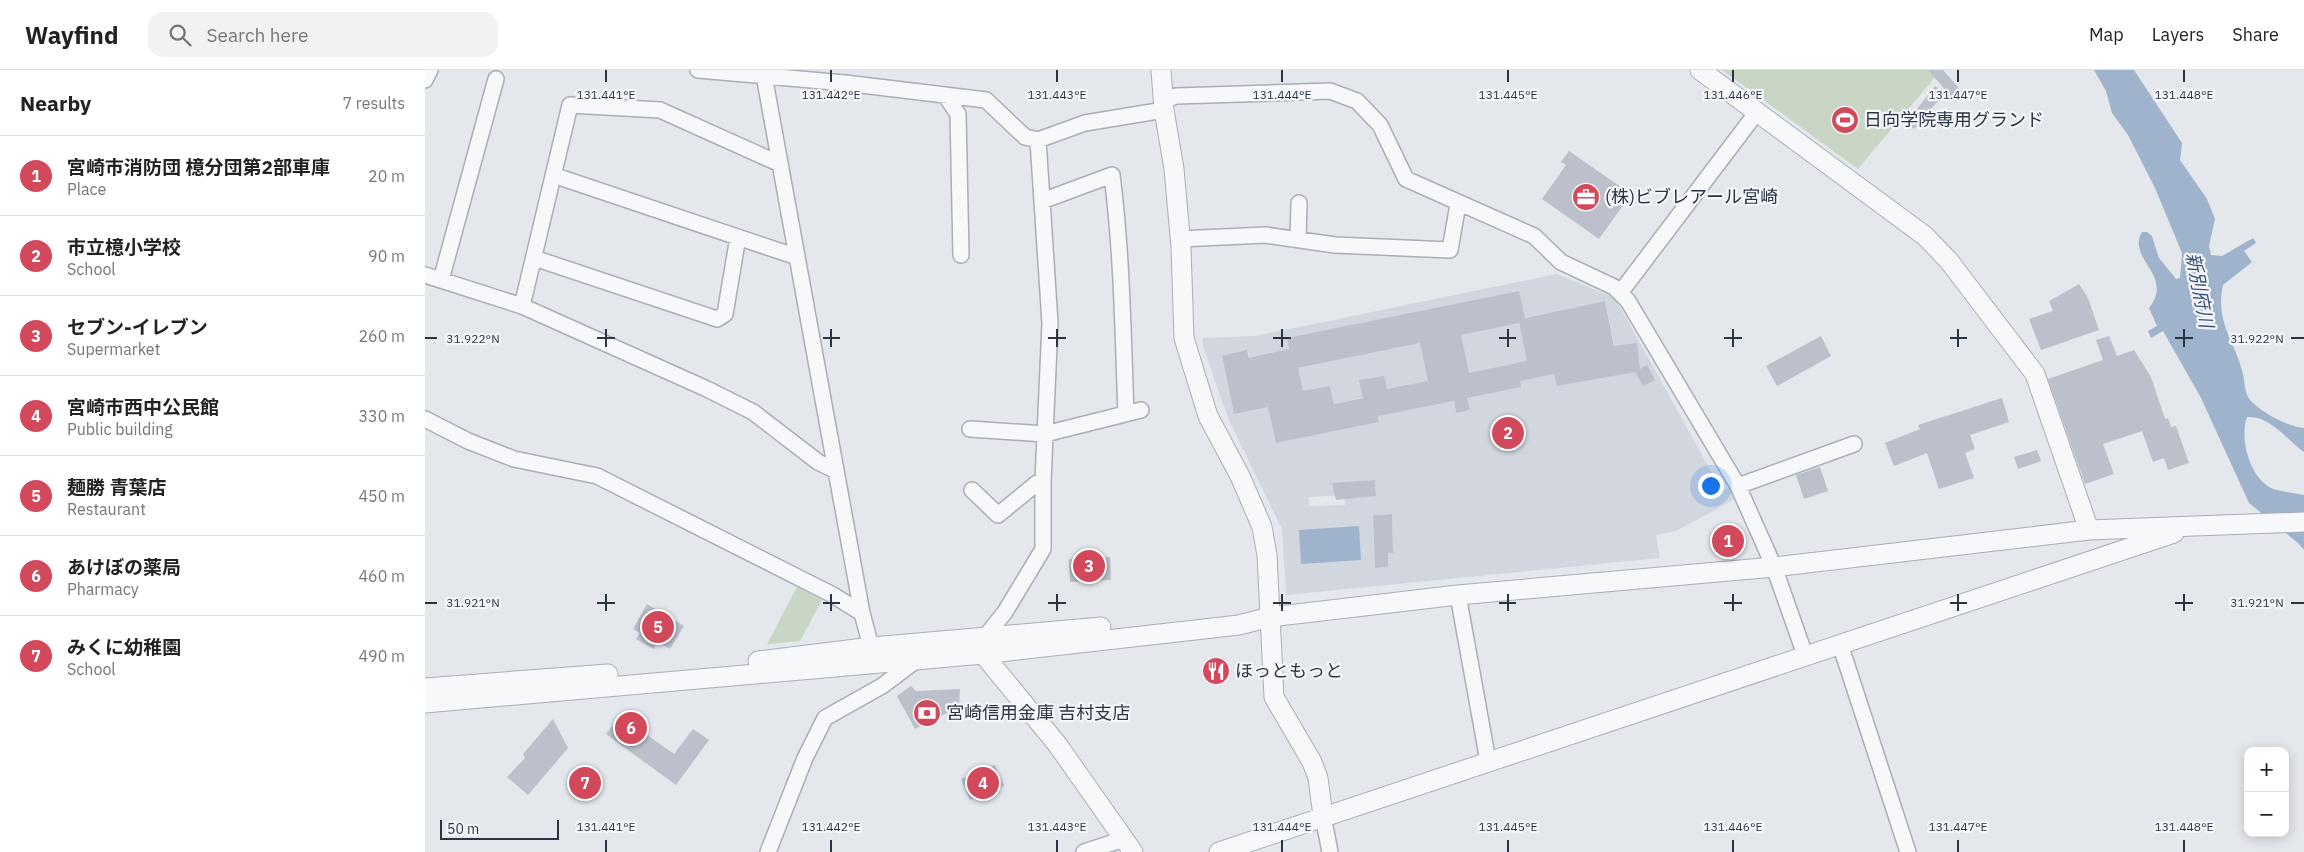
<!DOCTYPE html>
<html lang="en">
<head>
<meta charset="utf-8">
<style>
  :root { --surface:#fff; --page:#f2f2f2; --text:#222; --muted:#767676; --line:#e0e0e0; --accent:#d1495b }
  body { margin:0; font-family:"IBM Plex Sans","Noto Sans JP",sans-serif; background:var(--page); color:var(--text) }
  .controls { position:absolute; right:15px; bottom:15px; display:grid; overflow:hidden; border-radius:10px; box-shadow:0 2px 12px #0003 }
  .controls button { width:45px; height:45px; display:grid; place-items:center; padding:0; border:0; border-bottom:1px solid var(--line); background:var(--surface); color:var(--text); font:25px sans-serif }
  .scale { position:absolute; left:15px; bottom:12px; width:119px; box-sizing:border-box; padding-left:5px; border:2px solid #2b3445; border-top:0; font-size:14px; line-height:18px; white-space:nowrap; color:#2b3445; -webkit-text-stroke:4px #f4f6f9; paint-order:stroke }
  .you { position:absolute; left:1285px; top:415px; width:18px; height:18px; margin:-12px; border:4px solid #fff; border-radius:50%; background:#1a73e8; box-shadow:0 0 0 8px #1a73e833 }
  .badge { display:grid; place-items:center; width:32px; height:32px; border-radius:50%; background:var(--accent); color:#fff; font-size:16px; font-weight:700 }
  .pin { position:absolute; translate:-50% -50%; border:2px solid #fff; box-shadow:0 1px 5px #0006 }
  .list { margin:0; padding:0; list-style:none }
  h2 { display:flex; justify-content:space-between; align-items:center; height:65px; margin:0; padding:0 20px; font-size:21px }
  h2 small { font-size:16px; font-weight:400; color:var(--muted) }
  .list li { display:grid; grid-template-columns:32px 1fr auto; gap:15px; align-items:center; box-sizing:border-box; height:80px; padding:0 20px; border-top:1px solid var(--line) }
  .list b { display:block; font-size:19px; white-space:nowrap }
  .list p { margin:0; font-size:16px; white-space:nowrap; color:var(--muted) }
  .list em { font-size:16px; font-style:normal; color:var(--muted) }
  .icon { flex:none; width:28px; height:28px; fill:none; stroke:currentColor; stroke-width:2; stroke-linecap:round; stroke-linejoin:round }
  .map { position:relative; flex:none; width:1879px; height:782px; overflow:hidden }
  header { display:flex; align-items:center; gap:30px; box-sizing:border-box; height:70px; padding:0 25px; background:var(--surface); border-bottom:1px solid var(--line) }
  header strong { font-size:24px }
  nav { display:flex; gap:28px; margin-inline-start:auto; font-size:18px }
  .search { width:350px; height:45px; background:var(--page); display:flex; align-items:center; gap:12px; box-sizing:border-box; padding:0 18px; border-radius:15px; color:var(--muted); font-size:19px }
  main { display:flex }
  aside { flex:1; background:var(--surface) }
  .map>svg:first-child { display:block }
  .built { fill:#d2d6de; fill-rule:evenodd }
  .green { fill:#c9d6c5 }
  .water { fill:#9fb4cc }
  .building { fill:#bbc0ca; fill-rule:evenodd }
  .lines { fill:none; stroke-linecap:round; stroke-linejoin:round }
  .minor-casing { stroke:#a9aeb7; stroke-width:18 }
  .tertiary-casing { stroke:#a9aeb7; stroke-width:21 }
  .minor { stroke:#f7f8fa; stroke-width:15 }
  .tertiary { stroke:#f7f8fa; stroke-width:19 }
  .ticks { fill:none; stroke:#2b3445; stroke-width:2 }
  .labels { text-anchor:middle; stroke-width:4.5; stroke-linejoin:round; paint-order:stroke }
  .poi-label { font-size:18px; fill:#2b3445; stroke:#f4f6f9; text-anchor:start }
  .water-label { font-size:19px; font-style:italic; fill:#34527a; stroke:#f4f6f9 }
  .ticks-label { font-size:12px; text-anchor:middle; fill:#2b3445; stroke:#f4f6f9; stroke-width:4.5; stroke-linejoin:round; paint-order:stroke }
</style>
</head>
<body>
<header>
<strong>Wayfind</strong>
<div class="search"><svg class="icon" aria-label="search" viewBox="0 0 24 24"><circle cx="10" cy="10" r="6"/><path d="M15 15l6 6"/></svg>Search here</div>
<nav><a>Map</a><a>Layers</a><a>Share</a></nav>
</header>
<main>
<aside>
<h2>Nearby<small>7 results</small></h2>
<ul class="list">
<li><span class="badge">1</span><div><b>宮崎市消防団 檍分団第2部車庫</b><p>Place</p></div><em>20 m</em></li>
<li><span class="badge">2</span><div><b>市立檍小学校</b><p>School</p></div><em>90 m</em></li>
<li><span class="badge">3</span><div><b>セブン-イレブン</b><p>Supermarket</p></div><em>260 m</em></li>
<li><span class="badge">4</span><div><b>宮崎市西中公民館</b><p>Public building</p></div><em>330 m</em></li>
<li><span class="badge">5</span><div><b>麺勝 青葉店</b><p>Restaurant</p></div><em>450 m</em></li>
<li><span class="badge">6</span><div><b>あけぼの薬局</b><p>Pharmacy</p></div><em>460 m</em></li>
<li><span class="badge">7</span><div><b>みくに幼稚園</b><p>School</p></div><em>490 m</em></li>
</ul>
</aside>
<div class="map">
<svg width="1879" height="782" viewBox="0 0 1879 782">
  <rect width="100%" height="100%" fill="#e4e7ec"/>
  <!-- built -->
  <path class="built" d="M1132,204l58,24 107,193 6,-3 7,11 -59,32 -20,4 4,23 -374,37 -4,-66 -54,-111 -25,-72v-8l52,-2zM1180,231l13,60 -15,15 -46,10 -3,-12 -23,5 -13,-60zM1097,237l-14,18 -214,44zM823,281l11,57 -25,6 -12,-58zM1091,294l-49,34 3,12 -14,2 -2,-11 -73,14 -4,-23zM905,316l4,18 40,-9 5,27 -103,21 -6,-26 8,-24 24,-5 5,21 6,-19zM950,410l1,15 -21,3 6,-17zM919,425l1,10 -36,1v-9zM966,444l2,33 -19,1 -1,-33z"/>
  <!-- green -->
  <path class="green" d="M1297,0h219l-83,99z
    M372,517l25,13 -22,41 -33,3z"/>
  <!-- water -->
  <path class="water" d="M1669,0h40l48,73 -2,17 27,39 8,20 -6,27 2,9 11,1 31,-18 3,5 -12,8 8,11 -29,23c-8,39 12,55 20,89 2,7 1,16 5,23 8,13 40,30 56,31v24c-17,-12 -34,-37 -57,-35 -8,22 3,62 26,72 10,3 21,4 31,6v55l-6,-7 -49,-40 -48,-105 -38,-67 -12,7 -3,-7 9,-5 -8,-18c26,-33 -23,-49 -7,-76h5l5,4 7,22 17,21 4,-1 2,-25 -27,-65 -27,-53 -16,-22 -6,-22z
    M934,456l2,34 -60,4 -2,-34z"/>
  <!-- building -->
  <path class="building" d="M1503,0h15l21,24 -8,8z
    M1510,16l9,8 -30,35 -8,-6z
    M1144,81l62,43 -32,45 -57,-40 24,-34 -5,-3z
    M1654,214l9,14 11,32 -58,20 -12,-31 24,-8 -4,-10z
    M1094,221l6,27 80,-17 9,45 23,-3 3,26 7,-4 8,15 -12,6 -8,-14 -78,14 -3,-12 -34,7 1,6 -54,11 3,12 -14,3 -2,-12 -76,15 1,6 -103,21 -8,-36 -34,7 -12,-58 25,-6 2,8 40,-9 -2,-11zM1094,253l8,38 -58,12 -8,-38zM995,273l8,38 -41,8 -3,-13 -25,4 4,18 -29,6 -4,-18 -27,5 -5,-23z
    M1396,266l10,20 -54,30 -11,-20z
    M1684,266l8,20 17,-6 17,27 14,42 3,-1 3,9 5,-1 13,37 -21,7 -4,-12 -11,4 -11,-31 -39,13 11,30 -29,10 -37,-105 55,-19 -7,-20z
    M1577,328l7,24 -39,13 5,14 -10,4 9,25 -35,11 -12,-36 -33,13 -9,-23 35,-14 -2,-4z
    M1612,380l4,11 -23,8 -4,-12z
    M1395,397l8,24 -24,8 -8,-24z
    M950,410l1,16 -40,4 -4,-17z
    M967,444l1,39h-5v14l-13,1 -2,-53z
    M685,487l1,23 -41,2 -1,-23z
    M222,534l37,22 -14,23 -12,-7 -5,7 -17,-10 4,-6 -7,-4z
    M799,588l2,24 -18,1 -2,-23z
    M486,616l5,5 44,-2 -1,18 -44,22 -18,-33z
    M195,646l54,38 19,-25 16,11 -33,45 -70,-51z
    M128,649l15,29 -40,47 -21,-18 18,-19 -2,-4z
    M570,695l9,21 -34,14 -9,-21z"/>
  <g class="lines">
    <!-- minor casing -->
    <g class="minor-casing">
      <path id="minor" d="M273,0l147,13 141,17 39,37 13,3 47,-17 79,-13
        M338,0l99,543 12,45
        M0,10l5,-10
        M520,25l13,19 3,141
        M738,31l13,-5 154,-5 27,10 23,24 26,54 128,57 27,26 53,25 14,14 110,185 36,81 31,88
        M128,105l244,82
        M617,131l70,-26c10,79 11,159 14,239
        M755,169l85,-4 70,10 115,5 8,-46
        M873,169l1,-36
        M109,188l183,61 8,-5 13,-77
        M0,205l97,31 185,83 46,23 65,50 18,9
        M16,210l55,-201
        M1195,223l137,-181
        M97,236l48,-201 90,5 120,54
        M0,349l43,22 46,18 83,17 234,118 31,19
        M545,359l75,5 96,-24
        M1313,416l116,-42
        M547,420l26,25 39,-32 6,-2
        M1033,525l30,166
        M560,567l20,-25 38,-63v-68l7,-158 -12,-183
        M1415,574l68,208
        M898,746l7,36
        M343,782l37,-94 20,-40 57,-32 36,-27
        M659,782l40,-13"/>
    </g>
    <!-- tertiary casing -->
    <g class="tertiary-casing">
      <path id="tertiary" d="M736,0l3,40 10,59 7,78 3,91 24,78 32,60 22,51 5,28 7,142 38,65 6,16 5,38
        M1275,0l225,166 24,25 86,113 54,156
        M559,573l-1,11 74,90 76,108
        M333,591l114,-14 229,-20
        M0,618l183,-14
        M0,633l558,-49 256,-29 31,-8 188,-22 316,-28 315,-37 215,-8
        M794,782l955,-319"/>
    </g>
    <!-- minor -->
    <use href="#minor" class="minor"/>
    <!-- tertiary -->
    <use href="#tertiary" class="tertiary"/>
  </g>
  <!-- ticks -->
  <path class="ticks" d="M181,0v12M406,0v12M632,0v12M857,0v12M1083,0v12M1308,0v12M1533,0v12M1759,0v12M181,259v18M406,259v18M632,259v18M857,259v18M1083,259v18M1308,259v18M1533,259v18M1759,259v18M0,268h12M172,268h18M398,268h17M623,268h18M848,268h18M1074,268h17M1299,268h18M1525,268h17M1750,268h18M1866,268h13M181,524v17M406,524v17M632,524v17M857,524v17M1083,524v17M1308,524v17M1533,524v17M1759,524v17M0,533h12M172,533h18M398,533h17M623,533h18M848,533h18M1074,533h17M1299,533h18M1525,533h17M1750,533h18M1866,533h13M181,770v12M406,770v12M632,770v12M857,770v12M1083,770v12M1308,770v12M1533,770v12M1759,770v12"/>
  <!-- icons -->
  <defs>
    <g id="stadium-disc" transform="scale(1.4375)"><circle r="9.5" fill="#d1495b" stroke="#f4f6f9"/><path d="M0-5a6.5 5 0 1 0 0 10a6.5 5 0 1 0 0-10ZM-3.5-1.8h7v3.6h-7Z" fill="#fff"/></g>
    <g id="office-disc" transform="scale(1.4375)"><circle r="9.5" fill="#d1495b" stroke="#f4f6f9"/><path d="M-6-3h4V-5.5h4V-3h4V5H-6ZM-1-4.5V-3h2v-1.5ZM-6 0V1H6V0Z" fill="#fff"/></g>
    <g id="restaurant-disc" transform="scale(1.4375)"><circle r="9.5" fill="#d1495b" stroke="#f4f6f9"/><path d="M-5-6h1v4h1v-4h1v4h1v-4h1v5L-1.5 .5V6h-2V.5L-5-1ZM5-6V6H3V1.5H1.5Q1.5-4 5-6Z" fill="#fff"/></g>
    <g id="bank-disc" transform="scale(1.4375)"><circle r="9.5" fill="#d1495b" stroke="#f4f6f9"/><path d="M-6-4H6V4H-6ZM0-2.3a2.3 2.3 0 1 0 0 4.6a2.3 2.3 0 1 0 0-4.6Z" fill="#fff"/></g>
  </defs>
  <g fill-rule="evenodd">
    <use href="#stadium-disc" x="1420" y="50"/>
    <use href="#office-disc" x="1161" y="127"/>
    <use href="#restaurant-disc" x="791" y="601"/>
    <use href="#bank-disc" x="502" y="643"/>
  </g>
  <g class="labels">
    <!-- poi labels -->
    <g class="poi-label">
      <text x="1439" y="56">日向学院専用グランド</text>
      <text x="1180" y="133">(株)ビブレアール宮崎</text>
      <text x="810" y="607">ほっともっと</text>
      <text x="521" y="649">宮崎信用金庫 吉村支店</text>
    </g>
    <!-- water labels -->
    <g class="water-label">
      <text transform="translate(1775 220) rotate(79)" y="7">新別府川</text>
    </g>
  </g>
  <g class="ticks-label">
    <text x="181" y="29">131.441°E</text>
    <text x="406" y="29">131.442°E</text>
    <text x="632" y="29">131.443°E</text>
    <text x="857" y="29">131.444°E</text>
    <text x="1083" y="29">131.445°E</text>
    <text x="1308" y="29">131.446°E</text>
    <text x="1533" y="29">131.447°E</text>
    <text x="1759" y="29">131.448°E</text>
    <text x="48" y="273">31.922°N</text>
    <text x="1832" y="273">31.922°N</text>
    <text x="48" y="537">31.921°N</text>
    <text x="1832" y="537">31.921°N</text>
    <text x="181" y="761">131.441°E</text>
    <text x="406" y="761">131.442°E</text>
    <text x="632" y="761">131.443°E</text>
    <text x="857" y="761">131.444°E</text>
    <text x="1083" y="761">131.445°E</text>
    <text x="1308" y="761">131.446°E</text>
    <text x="1533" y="761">131.447°E</text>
    <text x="1759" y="761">131.448°E</text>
  </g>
</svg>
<div class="controls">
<button>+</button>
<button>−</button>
</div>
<div class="scale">50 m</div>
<div class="you"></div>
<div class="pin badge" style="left:1303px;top:471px">1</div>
<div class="pin badge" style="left:1083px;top:363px">2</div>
<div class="pin badge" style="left:664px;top:496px">3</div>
<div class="pin badge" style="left:558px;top:713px">4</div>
<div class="pin badge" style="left:233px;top:557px">5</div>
<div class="pin badge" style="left:206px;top:658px">6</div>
<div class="pin badge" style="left:160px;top:713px">7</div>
</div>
</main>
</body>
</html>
